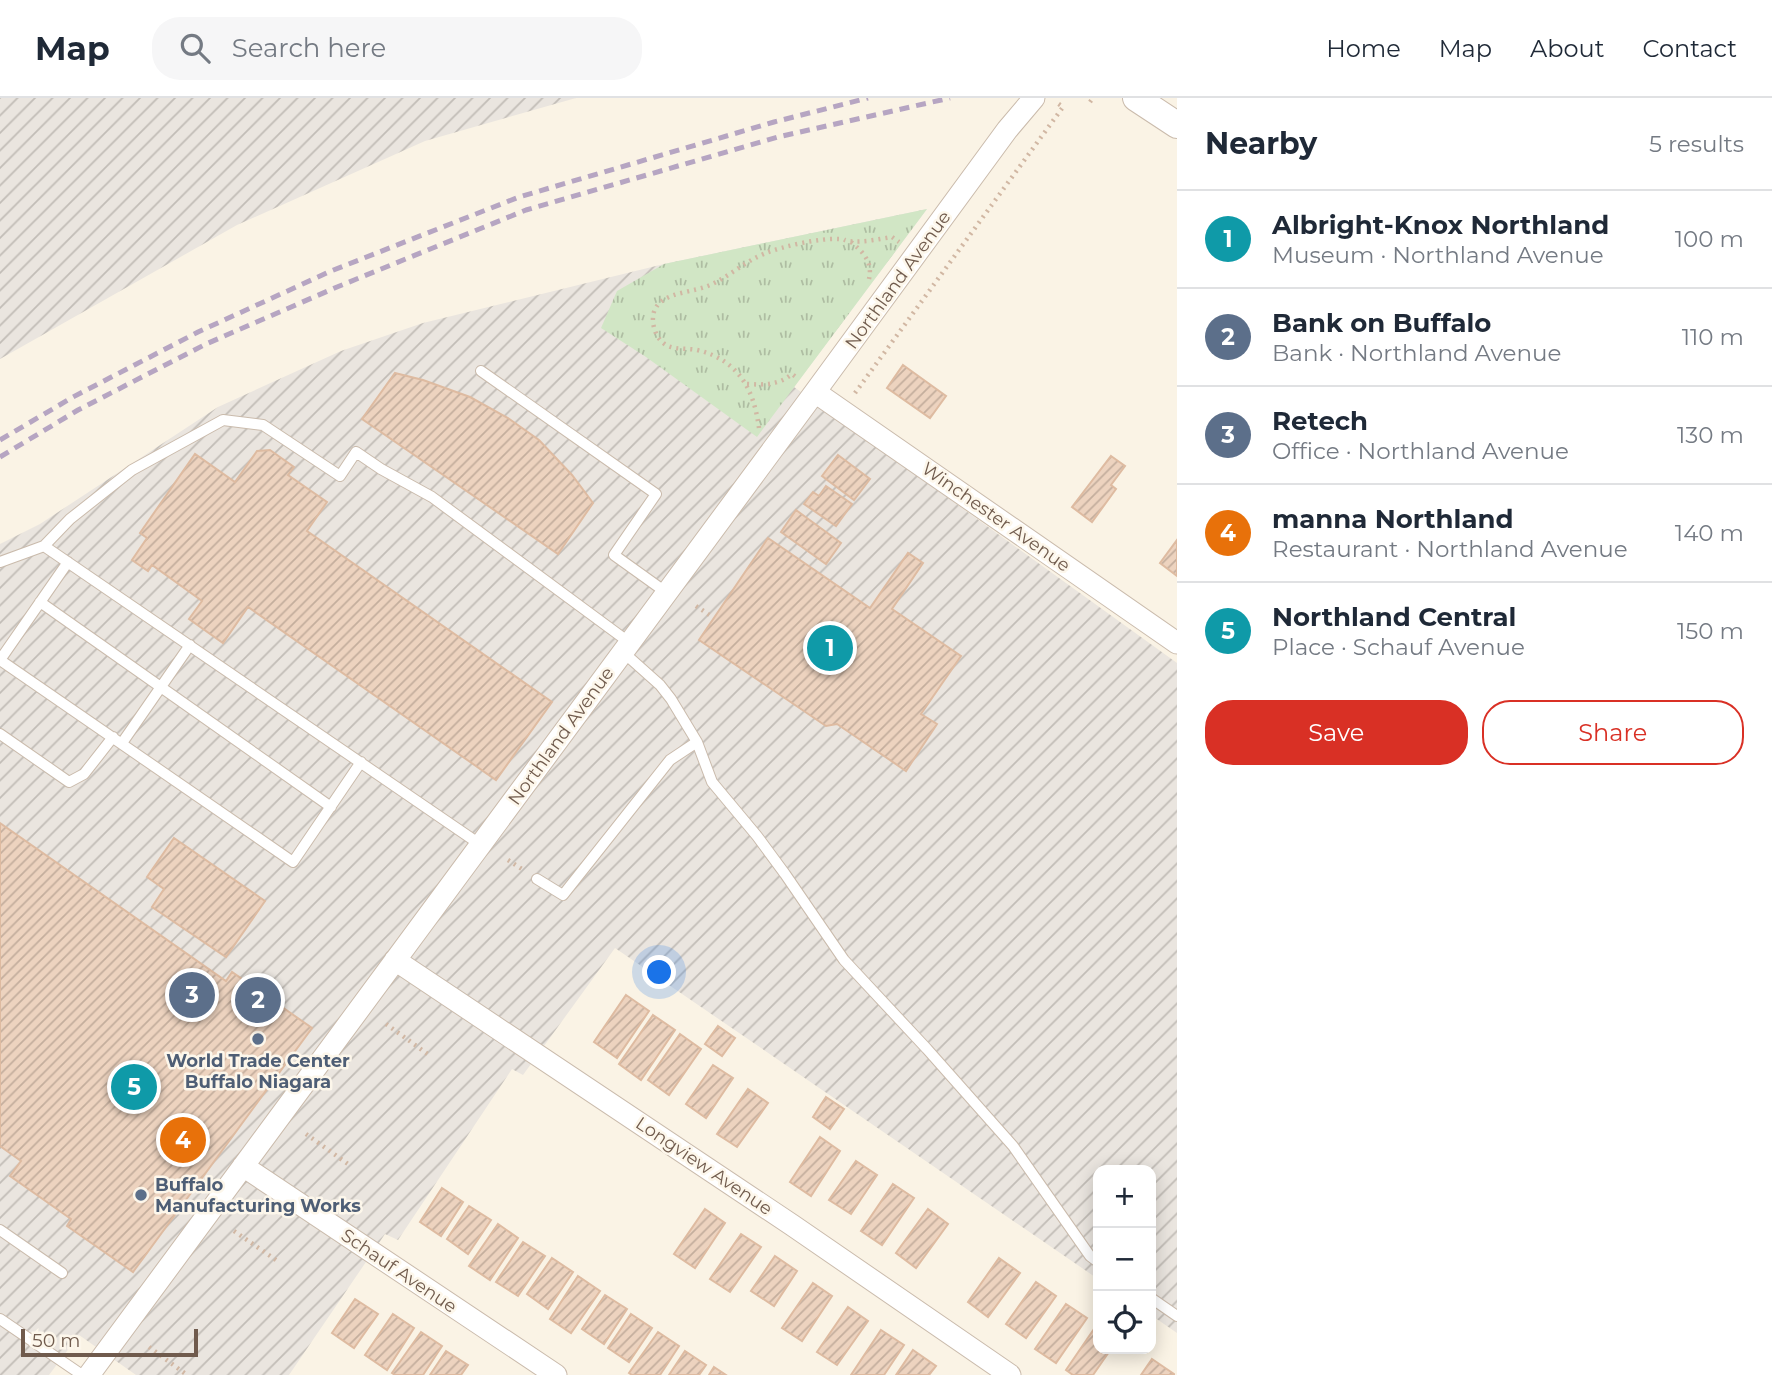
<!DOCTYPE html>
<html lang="en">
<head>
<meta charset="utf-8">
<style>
  :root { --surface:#fff; --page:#f6f6f7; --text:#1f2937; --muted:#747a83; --line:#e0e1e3; --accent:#d93025 }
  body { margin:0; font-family:Montserrat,sans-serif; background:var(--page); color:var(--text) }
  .controls { position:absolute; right:21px; bottom:21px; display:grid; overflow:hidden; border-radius:14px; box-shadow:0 4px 18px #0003 }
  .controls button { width:63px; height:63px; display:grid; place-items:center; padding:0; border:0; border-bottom:2px solid var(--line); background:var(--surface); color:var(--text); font:35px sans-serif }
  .scale { position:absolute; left:21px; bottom:18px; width:177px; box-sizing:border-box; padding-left:7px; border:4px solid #705b4d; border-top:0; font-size:19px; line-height:24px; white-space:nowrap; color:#705b4d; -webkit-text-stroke:5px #fdf7eb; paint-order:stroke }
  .you { position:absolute; left:660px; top:875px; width:24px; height:24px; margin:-18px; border:5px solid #fff; border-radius:50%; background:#1a73e8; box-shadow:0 0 0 10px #1a73e833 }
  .badge { display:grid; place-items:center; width:46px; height:46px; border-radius:50%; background:var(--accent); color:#fff; font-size:23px; font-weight:700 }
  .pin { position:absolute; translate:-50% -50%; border:4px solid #fff; box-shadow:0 2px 7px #0006 }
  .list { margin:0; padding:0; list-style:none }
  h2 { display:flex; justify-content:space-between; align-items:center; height:91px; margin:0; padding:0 28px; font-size:30px }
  h2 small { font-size:23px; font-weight:400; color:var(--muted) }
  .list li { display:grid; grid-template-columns:46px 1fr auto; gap:21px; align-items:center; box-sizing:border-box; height:98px; padding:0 28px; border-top:2px solid var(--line) }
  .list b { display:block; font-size:26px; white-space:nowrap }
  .list p { margin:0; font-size:23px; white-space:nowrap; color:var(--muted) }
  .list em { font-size:23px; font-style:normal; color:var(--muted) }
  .actions { display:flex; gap:14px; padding:21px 28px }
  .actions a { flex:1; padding:16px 0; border:2px solid var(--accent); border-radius:28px; text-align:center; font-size:24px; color:var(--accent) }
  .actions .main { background:var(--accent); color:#fff }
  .icon { flex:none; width:38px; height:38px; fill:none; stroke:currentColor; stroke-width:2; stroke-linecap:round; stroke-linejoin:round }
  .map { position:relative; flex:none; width:1177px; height:1277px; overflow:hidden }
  header { display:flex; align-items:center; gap:42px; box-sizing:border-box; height:98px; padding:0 35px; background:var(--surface); border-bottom:2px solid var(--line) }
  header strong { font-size:33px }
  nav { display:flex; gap:38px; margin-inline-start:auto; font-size:24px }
  .search { width:490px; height:63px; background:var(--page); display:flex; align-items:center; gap:18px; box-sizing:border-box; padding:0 24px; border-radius:28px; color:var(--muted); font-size:26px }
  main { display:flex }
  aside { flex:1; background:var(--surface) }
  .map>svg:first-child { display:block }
  .industrial { fill:url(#industrial-furrows) }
  .grass { fill:url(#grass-tufts) }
  .building { fill:url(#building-hatch); stroke:#debba1; stroke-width:2 }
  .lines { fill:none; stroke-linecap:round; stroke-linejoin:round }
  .service-casing { stroke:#cabbac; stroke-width:12 }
  .minor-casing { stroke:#cabbac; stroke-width:23 }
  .tertiary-casing { stroke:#cabbac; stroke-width:28 }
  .path { stroke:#d1b7a3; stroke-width:4.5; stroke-dasharray:2 5; stroke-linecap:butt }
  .service { stroke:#fff; stroke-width:10 }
  .minor { stroke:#fff; stroke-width:21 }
  .tertiary { stroke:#fff; stroke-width:26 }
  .rail { stroke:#b6a5c2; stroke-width:5; stroke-dasharray:10 7; stroke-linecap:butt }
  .service-dot { fill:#5c6f8a; stroke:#fdf7eb; stroke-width:2.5 }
  .labels { text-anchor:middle; stroke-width:5; stroke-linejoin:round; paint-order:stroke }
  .street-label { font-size:18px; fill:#705b4d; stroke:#fdf7eb }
  .service-label { font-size:18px; font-weight:bold; fill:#4e5e75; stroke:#fdf7eb }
</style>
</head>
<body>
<header>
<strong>Map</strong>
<div class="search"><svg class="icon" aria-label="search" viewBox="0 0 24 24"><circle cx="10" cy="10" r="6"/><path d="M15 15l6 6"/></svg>Search here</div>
<nav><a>Home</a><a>Map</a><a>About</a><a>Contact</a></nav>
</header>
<main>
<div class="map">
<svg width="1177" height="1277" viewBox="0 0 1177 1277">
  <defs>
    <pattern id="industrial-furrows" width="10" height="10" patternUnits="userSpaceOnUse" patternTransform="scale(1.75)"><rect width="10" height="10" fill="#eae5df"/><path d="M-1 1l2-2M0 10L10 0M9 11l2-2" fill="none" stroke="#c2bdb7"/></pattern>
    <pattern id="grass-tufts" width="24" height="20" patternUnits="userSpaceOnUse" patternTransform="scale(1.75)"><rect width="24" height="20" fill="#d1e6c5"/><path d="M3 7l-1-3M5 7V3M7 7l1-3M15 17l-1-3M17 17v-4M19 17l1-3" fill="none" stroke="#aebda2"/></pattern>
    <pattern id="building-hatch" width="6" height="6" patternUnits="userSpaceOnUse" patternTransform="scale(1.75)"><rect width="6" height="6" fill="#edd3bf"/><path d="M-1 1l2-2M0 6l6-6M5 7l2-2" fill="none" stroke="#c4ae9d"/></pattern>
  </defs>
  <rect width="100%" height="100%" fill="#faf3e5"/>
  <!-- industrial -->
  <path class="industrial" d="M0,0h576l-151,43 -188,84 -237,134z
    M927,111l-133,178 383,276v670l-26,-18v-145h-53v109l-483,-331 -92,127 -11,-6 -114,171 -13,-6 -96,141h-153l-57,-40 -30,40h-49v-831l40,-20 178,-117 123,-56 82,-28 241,-59z"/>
  <!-- grass -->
  <path class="grass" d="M927,111l-170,228 -111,-80 -45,-29 16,-37 47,-27z"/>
  <!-- building -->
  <path class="building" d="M903,267l43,31 -16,22 -43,-30z
    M395,275l28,7 47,17 38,21 31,22 33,35 21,28 -35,51 -196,-135z
    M270,352l24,17 -6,8 39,27 -20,29 245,171 -56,78 -248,-173 -25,36 -34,-24 13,-18 -50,-36 -4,6 -16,-11 15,-22 -7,-5 55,-79 40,28 22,-31z
    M838,357l32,24 -16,21 -32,-24z
    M1111,358l14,10 -14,19 5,4 -24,33 -20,-15z
    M826,388l26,18 -16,22 -32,-22 9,-12 6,4z
    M796,412l45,33 -15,21 -45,-32z
    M768,440l102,70 38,-55 15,10 -31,46 69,47 -40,58 16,10 -31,47 -69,-47 -11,2 -127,-86z
    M1177,442v36l-17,-13z
    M0,725l226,158 6,-9 80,56 -179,244 -66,-46 4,-7 -61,-43 11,-15 -21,-15z
    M174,740l91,63 -39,56 -74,-50 12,-18 -17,-12z
    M626,897l23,16 -32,47 -23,-16z
    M653,917l22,15 -34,50 -22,-16z
    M718,928l17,12 -13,18 -17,-12z
    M680,936l21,15 -32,46 -21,-15z
    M713,967l20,13 -27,40 -20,-14z
    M748,991l20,14 -31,44 -20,-13z
    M826,999l18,12 -14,20 -17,-12z
    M820,1039l20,14 -29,45 -21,-14z
    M856,1063l21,14 -26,39 -22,-14z
    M893,1086l21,14 -32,47 -21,-14z
    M442,1090l21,14 -22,34 -21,-14z
    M469,1108l22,14 -23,34 -21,-15z
    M705,1111l20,14 -30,45 -21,-14z
    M928,1111l20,15 -32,44 -20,-15z
    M498,1126l20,14 -28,42 -21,-14z
    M741,1136l20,13 -31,45 -20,-13z
    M523,1144l22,14 -27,40 -22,-14z
    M775,1158l22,15 -23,35 -23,-15z
    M552,1160l21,14 -25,37 -21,-15z
    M999,1160l21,15 -32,44 -20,-15z
    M578,1178l22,15 -29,42 -21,-14z
    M1036,1184l20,14 -30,42 -20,-14z
    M813,1185l19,13 -30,45 -20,-13z
    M605,1197l22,14 -23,35 -22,-15z
    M355,1201l23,15 -24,34 -22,-15z
    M1066,1206l21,14 -31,45 -21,-14z
    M848,1209l20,14 -31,44 -20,-13z
    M393,1216l21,14 -27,42 -22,-15z
    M631,1216l21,14 -23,34 -21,-14z
    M1096,1228l2,1v22h13l-18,26h-20l-7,-5z
    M881,1232l23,15 -20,30h-33z
    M421,1234l21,14 -19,29h-28l-3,-2z
    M658,1234l21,14 -19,29h-28l-3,-2z
    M913,1252l23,16 -7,9h-33z
    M446,1253l22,14 -7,10h-31z
    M685,1253l21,14 -7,10h-30z
    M1152,1261l22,15v1h-33z
    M714,1269l12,8h-17z"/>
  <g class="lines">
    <!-- service casing -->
    <g class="service-casing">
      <path id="service" d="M481,273l175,123 -42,61 53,38
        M44,448l26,-27 62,-49 91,-50 40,5 77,51 16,-24 25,17 51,28 198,146
        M0,464l44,-16 437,299
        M68,464l-68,98 293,202 68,-100
        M40,504l291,205
        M623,554l37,33 11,14 26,43 15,40 45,54 28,38 59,86 83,89 86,97 77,110 8,6
        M0,636l69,48 15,-8 29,-37
        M122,645l68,-98
        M537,781l26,16 107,-135 27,-18
        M0,1132l62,43
        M1151,1200l26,18
        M0,1221l82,56"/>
    </g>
    <!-- minor casing -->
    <g class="minor-casing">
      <path id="minor" d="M815,294l362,251
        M395,862l397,265 218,150
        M243,1068l313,209
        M89,1277l726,-983 192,-262 27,-32"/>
    </g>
    <!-- tertiary casing -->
    <g class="tertiary-casing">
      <path id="tertiary" d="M1136,0l41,27"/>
    </g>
    <!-- path -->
    <path class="path" d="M1090,4l3,-4
      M851,144c12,10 22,20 18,37
      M747,286c17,1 32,1 45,-10l4,3
      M855,295l208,-286 -7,-5
      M759,330c-5,-38 -20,-68 -62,-78 -10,-2 -22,0 -31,-5 -8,-5 -12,-14 -13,-23 -2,-29 32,-28 52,-35 22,-8 38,-25 61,-34 18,-7 53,-15 73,-14 10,0 1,1 10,2 13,2 30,-2 43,-4l7,5
      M696,508l15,10
      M508,762l17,11
      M386,926l43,31
      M306,1036l42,30
      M234,1133l42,29
      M149,1249l38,28"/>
    <!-- service -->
    <use href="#service" class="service"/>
    <!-- minor -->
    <use href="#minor" class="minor"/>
    <!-- tertiary -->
    <use href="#tertiary" class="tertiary"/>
    <!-- rail -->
    <path class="rail" d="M0,342l73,-43 125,-65 133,-61 188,-74 255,-75 94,-24
      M0,359l78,-47 128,-66 131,-57 189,-77 252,-73 172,-39"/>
  </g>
  <!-- markers -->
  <g class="service-dot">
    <circle cx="258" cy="941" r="7"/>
    <circle cx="141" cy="1097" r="7"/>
  </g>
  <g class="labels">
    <!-- street labels -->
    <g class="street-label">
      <text transform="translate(898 182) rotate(-54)" y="6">Northland Avenue</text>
      <text transform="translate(996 419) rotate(35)" y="6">Winchester Avenue</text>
      <text transform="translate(561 638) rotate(-54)" y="6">Northland Avenue</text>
      <text transform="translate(704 1068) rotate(34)" y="6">Longview Avenue</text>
      <text transform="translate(399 1173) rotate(34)" y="6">Schauf Avenue</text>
    </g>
    <!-- service labels -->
    <g class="service-label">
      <text x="258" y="969">World Trade Center<tspan x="258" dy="21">Buffalo Niagara</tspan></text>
      <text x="155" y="1093" text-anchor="start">Buffalo<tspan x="155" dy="21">Manufacturing Works</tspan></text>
    </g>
  </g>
</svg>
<div class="controls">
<button>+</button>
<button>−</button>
<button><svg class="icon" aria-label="locate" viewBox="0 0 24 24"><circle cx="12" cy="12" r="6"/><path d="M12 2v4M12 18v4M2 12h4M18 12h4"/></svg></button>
</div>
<div class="scale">50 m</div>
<div class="you"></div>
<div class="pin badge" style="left:830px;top:550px;background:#0f9aa8">1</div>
<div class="pin badge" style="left:258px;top:902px;background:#5c6f8a">2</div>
<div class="pin badge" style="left:192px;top:897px;background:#5c6f8a">3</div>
<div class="pin badge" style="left:183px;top:1042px;background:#e8710a">4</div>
<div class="pin badge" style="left:134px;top:989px;background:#0f9aa8">5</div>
</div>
<aside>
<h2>Nearby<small>5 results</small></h2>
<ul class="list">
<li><span class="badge" style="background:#0f9aa8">1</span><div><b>Albright-Knox Northland</b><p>Museum · Northland Avenue</p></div><em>100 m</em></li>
<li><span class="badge" style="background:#5c6f8a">2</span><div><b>Bank on Buffalo</b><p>Bank · Northland Avenue</p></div><em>110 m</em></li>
<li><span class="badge" style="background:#5c6f8a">3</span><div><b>Retech</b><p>Office · Northland Avenue</p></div><em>130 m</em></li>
<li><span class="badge" style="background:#e8710a">4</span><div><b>manna Northland</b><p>Restaurant · Northland Avenue</p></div><em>140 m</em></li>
<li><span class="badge" style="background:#0f9aa8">5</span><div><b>Northland Central</b><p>Place · Schauf Avenue</p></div><em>150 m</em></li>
</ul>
<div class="actions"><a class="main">Save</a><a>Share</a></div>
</aside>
</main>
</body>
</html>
